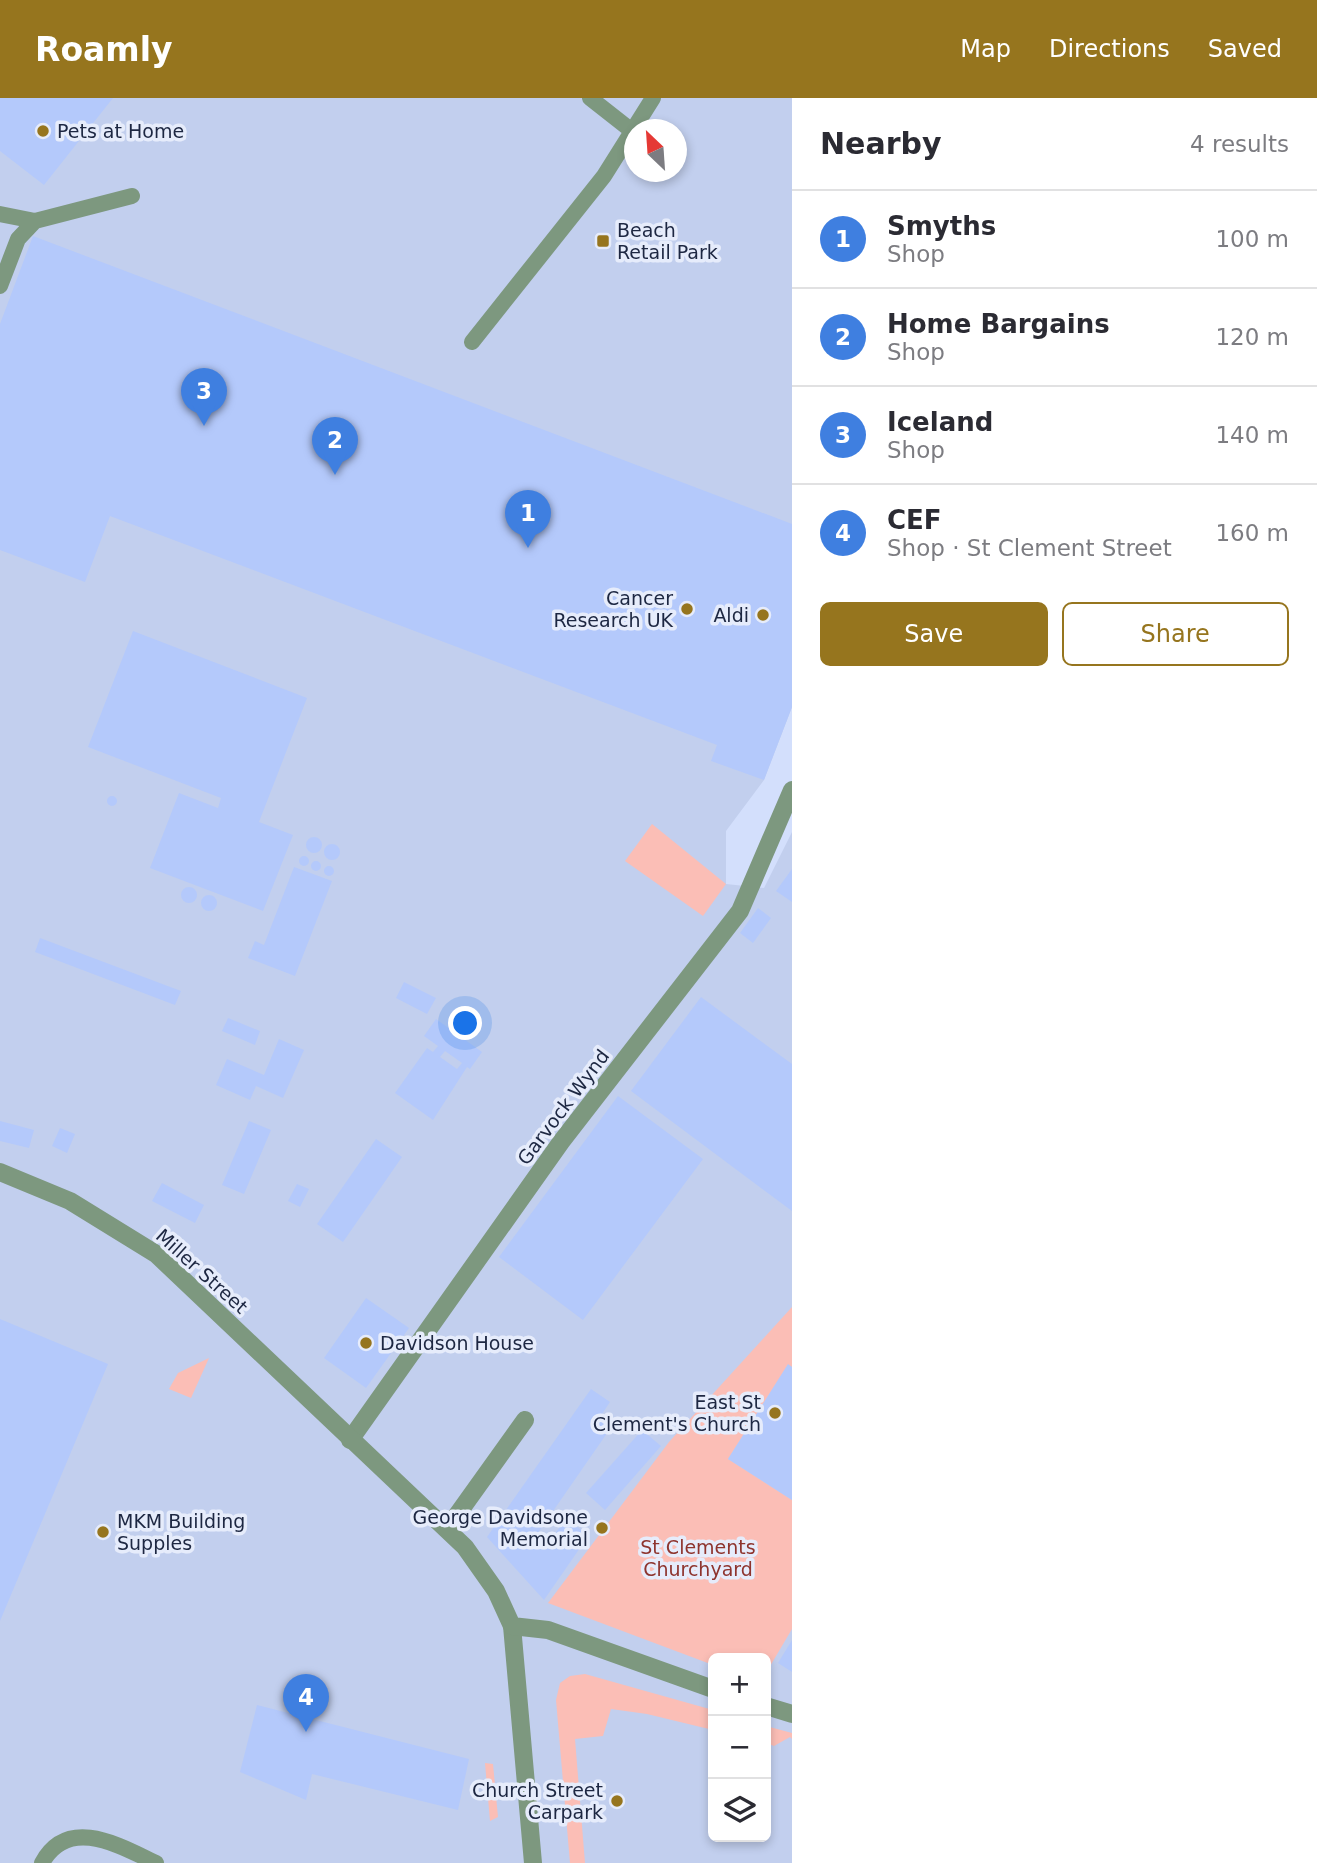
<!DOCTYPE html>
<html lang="en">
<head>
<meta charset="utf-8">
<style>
  :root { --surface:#fff; --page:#f2f2f3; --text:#2b2b33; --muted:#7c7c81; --line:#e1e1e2; --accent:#96751e }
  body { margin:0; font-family:"DejaVu Sans",sans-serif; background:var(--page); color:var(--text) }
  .controls { position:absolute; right:21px; bottom:21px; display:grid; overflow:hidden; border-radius:10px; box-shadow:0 4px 10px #0003 }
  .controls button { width:63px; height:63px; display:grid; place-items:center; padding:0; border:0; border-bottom:2px solid var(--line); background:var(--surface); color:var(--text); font:35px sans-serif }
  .compass { position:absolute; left:624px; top:21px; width:63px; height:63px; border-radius:50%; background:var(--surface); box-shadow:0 4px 10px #0003; rotate:335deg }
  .you { position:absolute; left:466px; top:926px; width:24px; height:24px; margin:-18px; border:5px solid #fff; border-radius:50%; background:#1a73e8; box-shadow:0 0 0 10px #1a73e833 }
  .badge { display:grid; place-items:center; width:46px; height:46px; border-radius:50%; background:var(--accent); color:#fff; font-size:23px; font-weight:700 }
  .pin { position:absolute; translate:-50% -58px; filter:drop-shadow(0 2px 4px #0008) }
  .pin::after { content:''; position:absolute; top:37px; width:24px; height:21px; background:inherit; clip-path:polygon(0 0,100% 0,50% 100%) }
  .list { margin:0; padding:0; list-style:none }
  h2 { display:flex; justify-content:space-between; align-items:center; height:91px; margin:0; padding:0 28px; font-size:30px }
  h2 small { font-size:23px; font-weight:400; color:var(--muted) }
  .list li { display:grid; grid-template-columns:46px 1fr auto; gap:21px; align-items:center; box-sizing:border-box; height:98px; padding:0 28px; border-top:2px solid var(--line) }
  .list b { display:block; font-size:26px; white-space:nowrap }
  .list p { margin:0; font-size:23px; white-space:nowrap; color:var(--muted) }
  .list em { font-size:23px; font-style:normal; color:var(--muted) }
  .actions { display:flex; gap:14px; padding:21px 28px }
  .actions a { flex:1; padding:16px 0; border:2px solid var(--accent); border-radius:10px; text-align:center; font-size:24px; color:var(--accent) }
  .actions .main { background:var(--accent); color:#fff }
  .icon { flex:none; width:38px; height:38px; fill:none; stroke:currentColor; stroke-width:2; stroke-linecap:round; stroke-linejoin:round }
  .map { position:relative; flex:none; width:792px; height:1765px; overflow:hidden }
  header { display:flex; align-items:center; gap:42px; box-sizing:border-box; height:98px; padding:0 35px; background:var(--accent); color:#fff }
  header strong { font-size:33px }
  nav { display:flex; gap:38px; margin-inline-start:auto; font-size:24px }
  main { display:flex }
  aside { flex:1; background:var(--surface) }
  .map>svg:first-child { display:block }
  .built { fill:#c2cfee; fill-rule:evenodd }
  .green { fill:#fbbeb6 }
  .building { fill:#b4c9fb; fill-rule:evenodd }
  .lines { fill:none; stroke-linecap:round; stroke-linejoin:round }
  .service { stroke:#7d987f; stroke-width:16 }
  .minor { stroke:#7d987f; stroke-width:18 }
  .tertiary { stroke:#7d987f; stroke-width:18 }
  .poi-dot { fill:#96751e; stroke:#e6ecfb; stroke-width:2.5 }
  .labels { text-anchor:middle; stroke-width:7; stroke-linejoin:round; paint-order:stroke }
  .poi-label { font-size:19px; fill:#1d2742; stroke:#e6ecfb; text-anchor:end }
  .street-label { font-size:19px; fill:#1d2742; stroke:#e6ecfb }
  .park-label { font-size:19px; fill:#8e342e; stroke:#e6ecfb }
</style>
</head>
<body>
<header>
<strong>Roamly</strong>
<nav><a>Map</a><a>Directions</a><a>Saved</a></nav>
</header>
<main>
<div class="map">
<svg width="792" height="1765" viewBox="0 0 792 1765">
  <rect width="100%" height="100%" fill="#d3dffc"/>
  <!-- built -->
  <path class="built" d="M0,0h792v609l-28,73 -38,51v53l38,4 28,-56v1031h-792zM634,32h42v42h-42zM713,1560h53v179h-53z"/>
  <!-- green -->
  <path class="green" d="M652,726l74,60 -23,32 -78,-55z
    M792,1209v60l-4,-2 -60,94 64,41v129l-26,44v-15h-53v7l-165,-62 121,-161z
    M209,1260l-18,40 -22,-9 9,-16z
    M585,1576l128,36v20l-66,-16 -36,-5 -8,27 -28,3 10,124h-15l-14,-163 4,-17 10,-7z
    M766,1628l26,7v6l-2,-2 -16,9 -8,-3z
    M485,1665l8,1 5,53 -8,4z"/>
  <!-- building -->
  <path class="building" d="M0,0h113l-69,87 -44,-34z
    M33,138l759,288v183l-28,73 -53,-19 6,-16 -607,-229 -25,66 -85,-32v-226z
    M133,533l174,67 -48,124 34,13 -30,76 -113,-43 29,-75 39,15 3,-10 -133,-51z
    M107 703a5 5 0 1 1 10 0a5 5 0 1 1-10 0Z
    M306 747a8 8 0 1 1 16 0a8 8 0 1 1-16 0Z
    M324 754a8 8 0 1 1 16 0a8 8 0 1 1-16 0Z
    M299 763a5 5 0 1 1 10 0a5 5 0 1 1-10 0Z
    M311 768a5 5 0 1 1 10 0a5 5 0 1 1-10 0Z
    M324 773a5 5 0 1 1 10 0a5 5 0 1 1-10 0Z
    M294,769l38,14 -37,95 -47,-18 7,-17 9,4z
    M792,771v33l-16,-11z
    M181 797a8 8 0 1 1 16 0a8 8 0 1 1-16 0Z
    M201 805a8 8 0 1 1 16 0a8 8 0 1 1-16 0Z
    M758,810l13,10 -18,25 -13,-10z
    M40,840l141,53 -6,14 -140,-53z
    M404,884l32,16 -9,16 -31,-16z
    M701,899l91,67v147l-161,-120z
    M228,920l32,13 -5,14 -33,-14z
    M436,921l46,33 -12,17 -3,-2 -34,53 -38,-27 32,-45 6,4 5,-6 -14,-10zM445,953l17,12 -5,6 -17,-12z
    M279,941l25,11 -21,48 -27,-12 -6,14 -34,-15 11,-26 37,16z
    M618,998l85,63 -120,161 -84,-63z
    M0,1023l34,9 -5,18 -29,-7z
    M249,1023l22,9 -27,64 -22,-9z
    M60,1030l15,6 -8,19 -15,-7z
    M376,1041l26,18 -59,85 -26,-18z
    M162,1085l42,22 -9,18 -43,-22z
    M297,1086l12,5 -9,18 -12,-6z
    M366,1200l43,30 -43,60 -42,-30z
    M0,1221l108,45 -108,257z
    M788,1266l4,3v133l-64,-41z
    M591,1291l19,13 -10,15 12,9 -79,114 12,9 20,-30 24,16 -45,65 -57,-63z
    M642,1332l19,16 -56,64 -19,-17z
    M792,1542v32l-14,-9z
    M257,1607l212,54 -11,51 -146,-36 -6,26 -66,-28z"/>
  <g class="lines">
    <!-- service -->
    <path class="service" d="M590,0l42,33
      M0,116l35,7 97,-25
      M0,188l18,-47 17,-18
      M472,244l132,-166 49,-78
      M42,1765c26,-48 78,-17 114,0"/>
    <!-- minor -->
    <path class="minor" d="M350,1342l211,-298 179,-231 52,-121
      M447,1431l78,-109
      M512,1528l21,237"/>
    <!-- tertiary -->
    <path class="tertiary" d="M0,1074l70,29 86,53 309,293 31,44 16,35 36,4 165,59
      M766,1608l26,8"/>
  </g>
  <!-- markers -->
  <g class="poi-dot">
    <circle cx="43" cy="33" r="7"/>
    <rect x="596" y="136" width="14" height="14" rx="3.5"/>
    <circle cx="687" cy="511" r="7"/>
    <circle cx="763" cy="517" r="7"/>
    <circle cx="366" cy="1245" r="7"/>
    <circle cx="775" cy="1315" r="7"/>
    <circle cx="602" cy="1430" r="7"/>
    <circle cx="103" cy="1434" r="7"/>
    <circle cx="617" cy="1703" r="7"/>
  </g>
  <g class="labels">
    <!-- poi labels -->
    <g class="poi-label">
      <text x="57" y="40" text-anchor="start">Pets at Home</text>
      <text x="617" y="139" text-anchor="start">Beach<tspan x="617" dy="22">Retail Park</tspan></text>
      <text x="673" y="507">Cancer<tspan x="673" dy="22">Research UK</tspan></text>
      <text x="749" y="524">Aldi</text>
      <text x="380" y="1252" text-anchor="start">Davidson House</text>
      <text x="761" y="1311">East St<tspan x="761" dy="22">Clement's Church</tspan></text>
      <text x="588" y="1426">George Davidsone<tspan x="588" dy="22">Memorial</tspan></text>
      <text x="117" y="1430" text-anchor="start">MKM Building<tspan x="117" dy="22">Supples</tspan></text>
      <text x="603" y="1699">Church Street<tspan x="603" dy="22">Carpark</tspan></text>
    </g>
    <!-- street labels -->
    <g class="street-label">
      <text transform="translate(563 1009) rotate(-53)" y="7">Garvock Wynd</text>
      <text transform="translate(202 1173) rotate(42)" y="7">Miller Street</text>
    </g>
    <!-- park labels -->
    <g class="park-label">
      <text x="698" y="1456">St Clements<tspan x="698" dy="22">Churchyard</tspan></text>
    </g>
  </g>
</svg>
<div class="controls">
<button>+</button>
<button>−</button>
<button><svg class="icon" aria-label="layers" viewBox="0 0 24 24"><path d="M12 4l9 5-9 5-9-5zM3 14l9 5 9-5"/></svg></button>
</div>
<svg class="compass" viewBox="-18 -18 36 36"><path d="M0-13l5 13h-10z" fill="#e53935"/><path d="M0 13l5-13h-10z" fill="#7c7c81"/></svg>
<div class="you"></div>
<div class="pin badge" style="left:528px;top:450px;background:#3f7fe0">1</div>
<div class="pin badge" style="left:335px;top:377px;background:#3f7fe0">2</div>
<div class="pin badge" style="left:204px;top:328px;background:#3f7fe0">3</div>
<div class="pin badge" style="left:306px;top:1634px;background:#3f7fe0">4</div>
</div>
<aside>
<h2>Nearby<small>4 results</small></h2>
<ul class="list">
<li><span class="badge" style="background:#3f7fe0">1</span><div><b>Smyths</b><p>Shop</p></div><em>100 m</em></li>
<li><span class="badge" style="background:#3f7fe0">2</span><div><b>Home Bargains</b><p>Shop</p></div><em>120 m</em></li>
<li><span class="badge" style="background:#3f7fe0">3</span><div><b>Iceland</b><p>Shop</p></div><em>140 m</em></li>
<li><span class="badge" style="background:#3f7fe0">4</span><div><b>CEF</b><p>Shop · St Clement Street</p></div><em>160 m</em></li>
</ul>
<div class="actions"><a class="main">Save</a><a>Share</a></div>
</aside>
</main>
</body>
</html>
